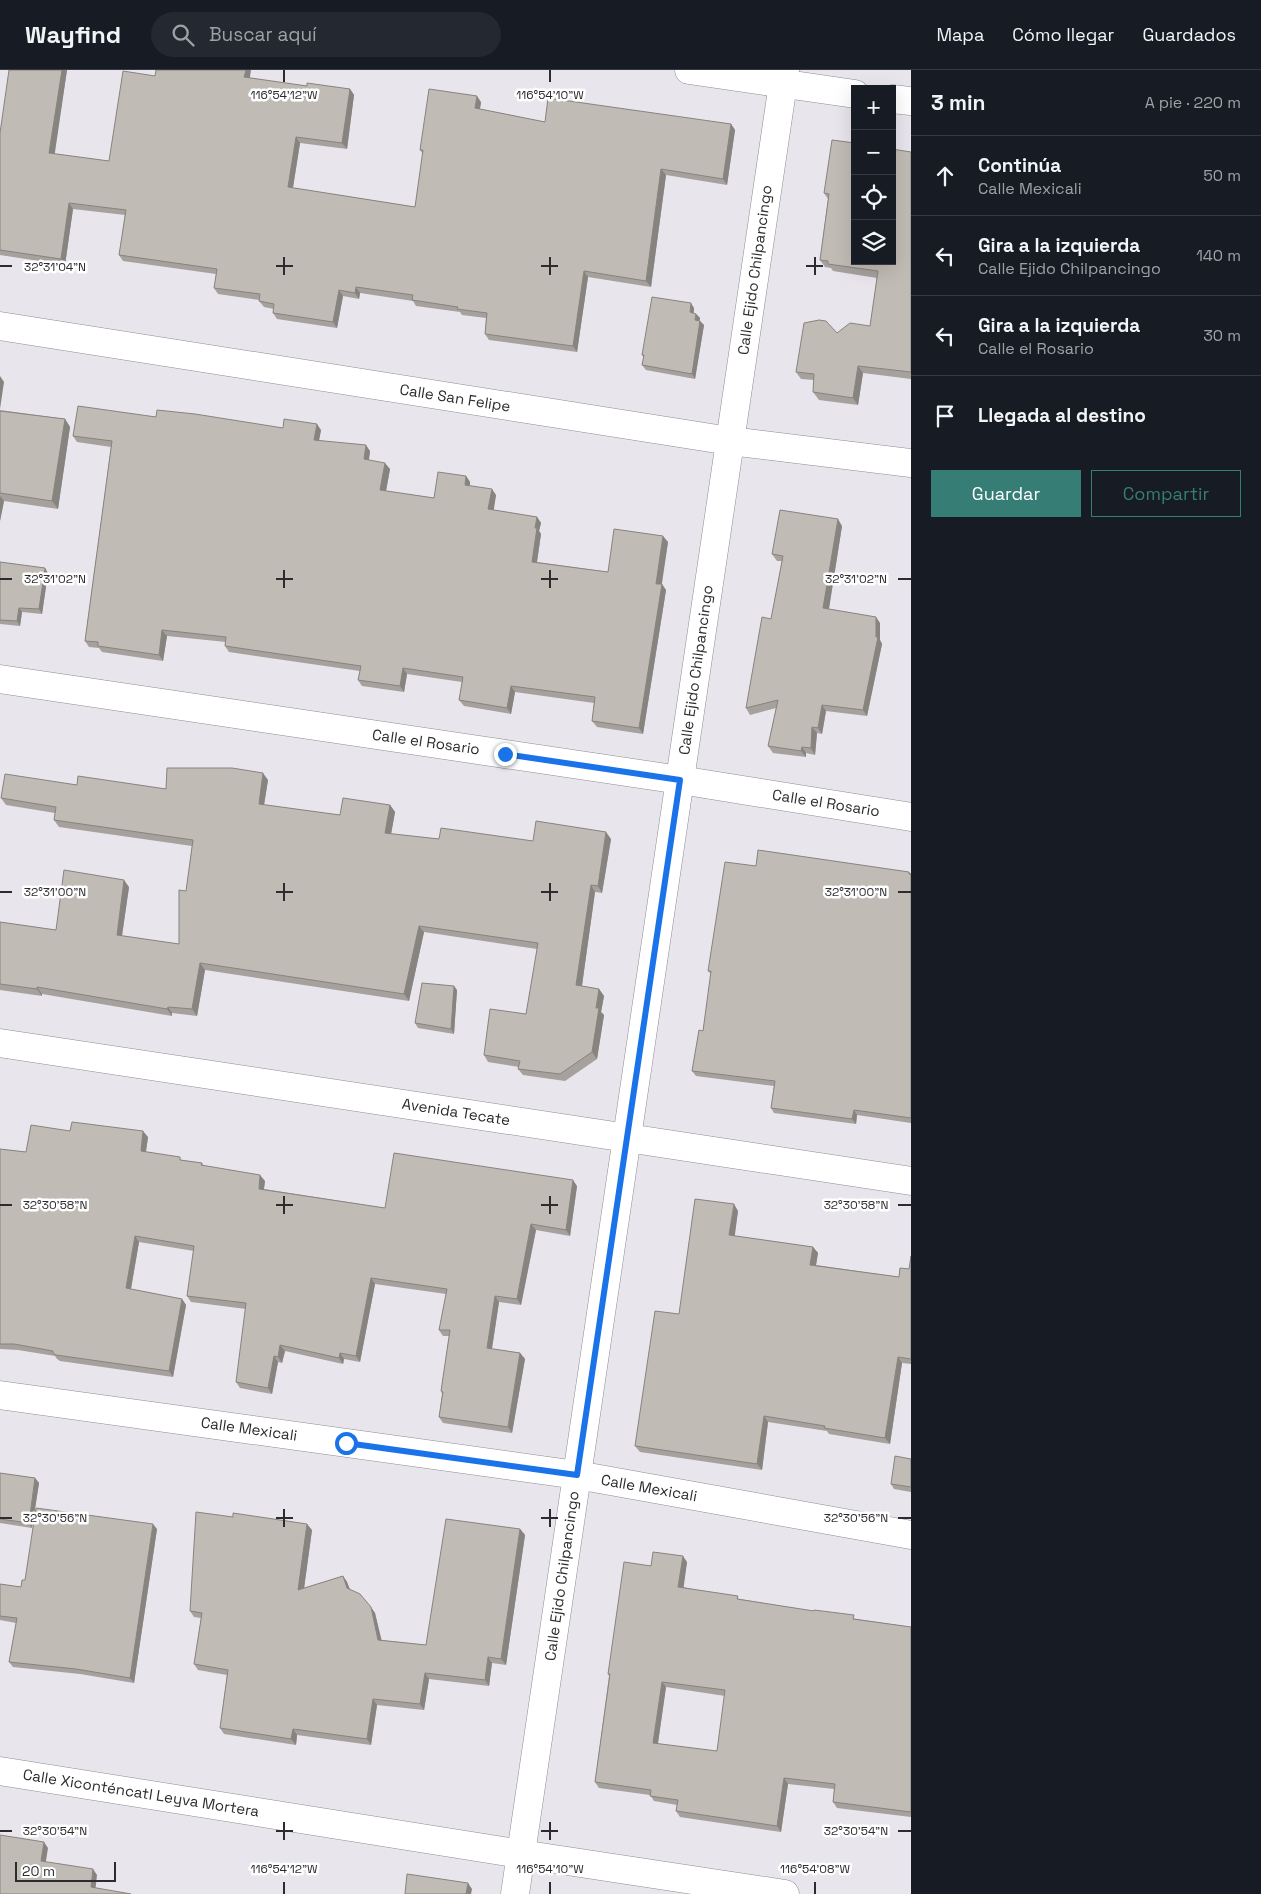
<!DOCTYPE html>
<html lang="es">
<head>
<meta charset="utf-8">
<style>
  :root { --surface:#171b24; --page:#242831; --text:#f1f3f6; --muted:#9ea1a6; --line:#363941; --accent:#367d76 }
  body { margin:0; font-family:"Space Grotesk",sans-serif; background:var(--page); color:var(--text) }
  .controls { position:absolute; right:15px; top:15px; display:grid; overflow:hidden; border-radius:0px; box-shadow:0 5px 20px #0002 }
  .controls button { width:45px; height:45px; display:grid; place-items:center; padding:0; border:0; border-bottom:1px solid var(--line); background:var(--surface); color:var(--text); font:25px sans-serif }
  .scale { position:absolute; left:15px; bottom:12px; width:101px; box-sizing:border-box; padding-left:5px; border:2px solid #2c2b2e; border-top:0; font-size:14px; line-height:18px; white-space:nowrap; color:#2c2b2e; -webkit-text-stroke:4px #fff; paint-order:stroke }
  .stop { position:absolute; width:15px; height:15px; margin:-11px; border:4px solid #1a73e8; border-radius:50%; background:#fff }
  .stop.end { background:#1a73e8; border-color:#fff; box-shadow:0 1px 5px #0008 }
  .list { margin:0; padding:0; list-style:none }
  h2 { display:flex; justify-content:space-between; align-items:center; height:65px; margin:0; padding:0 20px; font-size:21px }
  h2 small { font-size:16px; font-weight:400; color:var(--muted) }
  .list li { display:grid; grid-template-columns:32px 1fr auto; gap:15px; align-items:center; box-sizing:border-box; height:80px; padding:0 20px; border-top:1px solid var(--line) }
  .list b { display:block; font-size:19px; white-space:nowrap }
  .list p { margin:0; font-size:16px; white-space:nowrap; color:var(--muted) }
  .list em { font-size:16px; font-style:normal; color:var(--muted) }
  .actions { display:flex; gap:10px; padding:15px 20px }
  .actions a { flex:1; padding:11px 0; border:1px solid var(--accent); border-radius:0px; text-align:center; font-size:18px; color:var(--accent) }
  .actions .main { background:var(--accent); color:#fff }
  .icon { flex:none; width:28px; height:28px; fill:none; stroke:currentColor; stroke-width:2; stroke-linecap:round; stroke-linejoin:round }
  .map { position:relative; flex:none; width:911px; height:1824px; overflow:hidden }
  header { display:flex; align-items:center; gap:30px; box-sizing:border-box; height:70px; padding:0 25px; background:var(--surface); border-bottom:1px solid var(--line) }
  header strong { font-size:24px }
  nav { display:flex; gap:28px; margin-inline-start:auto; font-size:18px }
  .search { width:350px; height:45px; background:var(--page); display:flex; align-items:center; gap:12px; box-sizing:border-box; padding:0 18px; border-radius:28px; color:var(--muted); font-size:19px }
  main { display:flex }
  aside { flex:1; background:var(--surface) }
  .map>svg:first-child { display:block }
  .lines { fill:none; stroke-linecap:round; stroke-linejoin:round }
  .minor-casing { stroke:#8e8c93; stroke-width:29 }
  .minor { stroke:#fff; stroke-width:28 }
  .wall { fill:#a6a19c; fill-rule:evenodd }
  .shaded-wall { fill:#87837f }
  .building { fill:#c1bbb5; stroke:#87837f; fill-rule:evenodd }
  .route { stroke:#1a73e8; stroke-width:6 }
  .ticks { fill:none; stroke:#2c2b2e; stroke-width:2 }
  .labels { text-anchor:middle; stroke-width:5; stroke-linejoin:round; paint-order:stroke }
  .street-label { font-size:15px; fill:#2c2b2e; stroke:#fff }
  .ticks-label { font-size:12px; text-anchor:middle; fill:#2c2b2e; stroke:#fff; stroke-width:5; stroke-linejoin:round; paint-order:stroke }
</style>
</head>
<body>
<header>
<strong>Wayfind</strong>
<div class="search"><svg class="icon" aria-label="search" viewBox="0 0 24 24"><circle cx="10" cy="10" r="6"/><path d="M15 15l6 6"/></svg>Buscar aquí</div>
<nav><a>Mapa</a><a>Cómo llegar</a><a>Guardados</a></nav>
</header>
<main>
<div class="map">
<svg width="911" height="1824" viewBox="0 0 911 1824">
  <rect width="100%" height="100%" fill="#e8e5ed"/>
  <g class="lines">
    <!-- minor casing -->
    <g class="minor-casing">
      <path id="minor" d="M689,0l166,24
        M892,29l19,2
        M0,256l730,115 181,22
        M0,609l680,101 231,37
        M0,973l911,138
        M0,1325l577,80 334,60
        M0,1701l521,83 264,40
        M515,1824l270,-1824"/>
    </g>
    <!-- minor -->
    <use href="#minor" class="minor"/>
  </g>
  <!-- wall -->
  <path class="wall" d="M67,0l-13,84 55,7 46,-85 94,2 58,8 43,3 4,6 -7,54 -47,-6 -7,45 122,19 8,-53 -3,-4 61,-48 -1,7 65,13 186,2 4,6 -8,55 -61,-10 -15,112 -63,-10 -11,75 -88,-12 -4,-6 1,-16 -24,-3 -2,-3 -44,-6 -3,-5 -53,-8 -1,6 -16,-3 -6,32 -60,-9 -4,-6 1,-4 -10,-2 -5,-6 1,-1 -42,-6 -4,-6 2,-14 -93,-13 -4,-6 6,-40 -52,-6 -8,56 -65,-10v-122z
    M911,82v227l-48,-6 -5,32 -39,-5 -6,-8 1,-12 -13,-1 -5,-7 41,-39 33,-7 7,-48 -44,-7 -2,-3 -6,-1 -5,-7 8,-61 -4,-6z
    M694,238v5l2,1 4,4 -1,3 5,4 -9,54 -49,-9 -4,-5 2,-7 -2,-3z
    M0,340l65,9 5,8 -12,82 -54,-8 -4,20z
    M156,347l127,11 38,2 -2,10 51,11 -1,9 21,9 -4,22 48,7 32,-22 4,6v4l26,9 -3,15 44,7 4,6 -2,8 2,3 -4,28 71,10 60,-30 -7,42 5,6 -23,144 -46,-7 -5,-6 2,-18 -79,-11 -4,22 -47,-8 -5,-6 3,-18 -55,-8 -3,18 -42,-6 -4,-6 2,-9 -131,-19 -4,-6 1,-4 -59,-6 -4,25 -61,-9 -3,-4 -10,-1 -4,-6 26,-194 -34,-5 -4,-6z
    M842,456l-13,83 51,14v17l2,4 -15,72 -41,-5 -4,23 -5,-1 -2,22 -9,-2v4l-33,-4 -5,-7 8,-38 -26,7 -4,-7 25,-89 11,-58h-5l-5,-7z
    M0,492l48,11 -6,41 -20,-2 -2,14 -20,-2z
    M268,710l-4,25 76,10 50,-10 5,7 -4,22 48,5 94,2 78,-2 -9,54 -7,-1 -13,94 17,3 5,7 -3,16 3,3 -7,44 -32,22 -42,-6 -5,-6 1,-2 -31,-5 -4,-7 42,-41 11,-65 -113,-17 -15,69 -204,-31 -8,46 -25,-3v3l-130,-22v2l-42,-6v-68l56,8 73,-43 -7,49 57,8 13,-98 -133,-19 -5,-7 1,-7 -49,-8 -5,-7 76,-13 89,4z
    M756,796l153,6 2,2v249l-54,-8 -1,9 -82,-11 -3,-5 3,-22 -78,-10 -4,-5 11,-40 8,-57 -3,-3z
    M457,920l-3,44 -36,-6 -3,-5z
    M70,1061l78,6 -2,15 36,8 20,3 2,3 61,15 -1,8 121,19 192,-22 -7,50 -34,-6 -15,75 -22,-3 -7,47 28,4 5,6 -13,74 -69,-10 -4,-6 3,-23 -1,-3 8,-55h-6l-4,-6 7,-36 -71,-10 -15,78 -16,-3 -1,5 -58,-13 -3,12 -4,-1 -6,32 -32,-6 -4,-6 10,-73 -55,-7 -4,-6 7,-45 -55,-9 -8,47 51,10 4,6 -13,72 -113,-16 -3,-2 -2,-3 -37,-6 -18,-1v-200l26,3z
    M738,1141l-4,25 79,11 5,6 -2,12 83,12 10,-8 2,-13v108l-9,-1 -12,81 -61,-10 -2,-3 -59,-9 -6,48 -122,-18 -5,-6 44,-132z
    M911,1389v33l-17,-3 -3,-5z
    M0,1403l35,5 4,5 -7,45 -32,-5z
    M157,1459l-23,154 -54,-9 -67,-7 -4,-5 7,-39 -16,-3v-36l21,3 4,-7z
    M520,1459l5,6 -19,130 -14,-2 -3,23 -60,-7 -5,31 -47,-5 -6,40 -74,-10 -1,10 -72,-11 -4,-6 7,-53 -29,-5 -4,-6 7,-46 -7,-1 -4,-6 122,-81 -8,58 39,-12 4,6 3,7 25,24 6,27 45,5z
    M687,1492l-4,25 57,12 117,20 54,8v190l-74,-9 -4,-6 1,-13 -46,-5 -7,48 -101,-15 -4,-6 1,-6 -23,-4 -4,-6 -51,-7 -4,-6 14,-106 -1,-2 43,-108zM666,1617l59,9 -8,55 -59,-7z"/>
  <!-- shaded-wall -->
  <path class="shaded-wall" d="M62,0h5l-13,89 -5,-6z
    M246,0h5l-2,13 -5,-6z
    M350,19l4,6 -7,54 -5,-6z
    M477,26l4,6 -2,12 -4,-6z
    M731,54l4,6 -8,55 -4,-6z
    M296,67l4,6 -8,50 -4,-6z
    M661,99l5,6 -15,112 -5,-6z
    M69,133l4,6 -8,56 -4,-6z
    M584,201l4,6 -11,75 -4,-6z
    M356,217l4,6 -1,6 -4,-6z
    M339,220l4,6 -6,32 -4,-6z
    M691,233l3,5 -1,9 -3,-5z
    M696,244l4,4 -1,7 -4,-5z
    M700,251l4,4 -9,54 -3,-5z
    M858,296l5,7 -5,32 -5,-7z
    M0,306l4,6 -4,27z
    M65,349l5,8 -12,82 -6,-8z
    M317,354l4,6 -3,16 -4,-6z
    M366,375l4,6 -2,14 -4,-6z
    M385,393l5,6 -5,27 -5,-6z
    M466,406l4,6 -1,9 -4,-6z
    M492,419l4,6 -3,20 -5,-6z
    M0,426l4,5 -4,20z
    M537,447l4,6 -2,8 2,3 -5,34 -4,-6 3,-34z
    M838,449l4,7 -14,88 -5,-6z
    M663,466l5,6 -7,48 -5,-6z
    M45,498l3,5 -6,41 -3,-5z
    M662,514l4,6 -23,144 -4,-6z
    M19,538l3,4 -2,14 -3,-5z
    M876,547l4,6v17l2,4 -15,72 -4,-6 13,-73z
    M162,560l5,6 -4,25 -4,-6z
    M403,598l4,6 -3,18 -4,-6z
    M511,616l4,6 -4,22 -4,-6z
    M822,635l4,6 -4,23 -4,-6z
    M812,657l5,6 -2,22 -4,-7z
    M802,677l4,6v4l-5,-6z
    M263,703l5,7 -5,31 -4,-7z
    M390,735l5,7 -5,28 -5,-7z
    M606,762l5,7 -9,54 -4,-7z
    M124,810l5,7 -8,55 -4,-7z
    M591,815l4,7 -14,100 -5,-7z
    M419,856l5,6 -15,69 -5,-7z
    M200,893l5,7 -8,46 -5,-7z
    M454,916l3,4 -3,44 -3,-5z
    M37,917l5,7v2l-5,-7z
    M599,919l5,7 -3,16 3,3 -7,44 -5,-7 4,-44z
    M168,937l4,6v3l-5,-7z
    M854,1040l3,5 -1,9 -4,-5z
    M143,1061l5,6 -3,20 -4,-6z
    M260,1105l5,6 -2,14 -4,-6z
    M573,1110l4,6 -7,50 -4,-6z
    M734,1134l4,7 -4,31 -5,-7z
    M531,1154l5,6 -15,75 -4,-6z
    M135,1166l4,6 -9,52 -4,-6z
    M813,1177l5,6 -3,18 -5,-6z
    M371,1208l4,6 -15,78 -4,-6z
    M495,1226l4,6 -8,52 -4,-6z
    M182,1229l4,6 -13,72 -4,-6z
    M280,1275l5,6 -3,12 -4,-6z
    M340,1283l4,6 -1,5 -4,-6z
    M520,1283l5,6 -13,74 -4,-6z
    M274,1286l4,6 -6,32 -4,-6z
    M898,1287l4,6 -12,81 -5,-6z
    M764,1346l4,6 -6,48 -5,-6z
    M35,1408l4,5 -7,45 -3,-5z
    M153,1454l4,5 -23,154 -4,-5z
    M307,1454l5,6 -9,66 -5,-6z
    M520,1459l5,6 -19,130 -5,-6z
    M683,1486l4,6 -4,30 -5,-5z
    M343,1506l4,6 4,12 -4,-6z
    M371,1537l4,6 8,33 -5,-6z
    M488,1587l4,6 -3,23 -4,-6z
    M425,1603l4,6 -5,31 -4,-6z
    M662,1612l4,5 -9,62 -4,-6z
    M373,1629l4,6 -6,40 -4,-6z
    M293,1659l4,6 -1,10 -5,-6z
    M784,1708l4,6 -7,48 -4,-6z
    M44,1772l4,6 -3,19 -4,-6z
    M93,1799l4,6 -2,18 -4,-6z
    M468,1813l4,6 -1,5h-5z"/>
  <!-- building -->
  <path class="building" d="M9,0h53l-13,83 60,8 14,-90 32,5 1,-6h90l-2,7 63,9v-3l43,6 -8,54 -46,-6 -8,50 127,20 8,-57h-3l9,-61 48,7 -2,12 70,14 3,-24 183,26 -8,55 -62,-10 -15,112 -62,-10 -11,75 -88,-12 2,-21 -30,-4 1,-2 -46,-7 1,-5 -57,-8 -1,6 -16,-3 -6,32 -60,-9 1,-9 -15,-3 1,-7 -46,-6 3,-19 -98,-14 7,-45 -57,-7 -8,56 -61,-9v-117z
    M832,70l23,3v118h37v-112l19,3v220l-53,-6 -5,32 -40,-6 1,-18 -18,-2 8,-49 15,-3 7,1 11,12 13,-10 20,3 8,-55 -50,-7v-3l-8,-1 9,-66 -5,-1z
    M652,227l39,6 -1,9 6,2 -1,6 5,1 -8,53 -50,-9 2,-10h-2z
    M78,336l78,11 1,-7 38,4 88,14 1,-9 33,5 -3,16 52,5 -2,14 21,4 -5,27 54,8 4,-26 28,4 -1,9 27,4 -4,20 49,8 -2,11h2l-5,34 76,10 6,-43 49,7 -7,48h6l-23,144 -47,-7 3,-24 -84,-11 -4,22 -48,-8 4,-23 -60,-9 -3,18 -42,-6 3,-14 -136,-20 1,-9 -64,-7 -3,25 -61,-9v-4l-13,-1 27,-200 -39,-5z
    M0,341l65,8 -13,82 -52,-8z
    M780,440l58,9 -15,89 53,9v20h2l-15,73 -41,-5 -4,23 -6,-1 -1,21 -9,-1 -1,4 -33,-5 10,-46 -32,8 16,-91 9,2 12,-63 -11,-2z
    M0,492l45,6 -6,41 -20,-1 -2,13 -17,-1z
    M167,698h65l31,5 -4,31 81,11 3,-17 47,7 -5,28 54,6 2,-11 92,13 3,-20 70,11 -8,54 -7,-1 -15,100 23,4 -3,19h3l-7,44 -32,22 -42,-5 2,-8 -36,-6 6,-46 36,5 12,-71 -119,-17 -15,68 -204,-31 -8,46 -24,-2 -1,2 -130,-22v2l-37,-5v-62l56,8 8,-60 60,10 -7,55 62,9v-54l7,1 7,-51 -139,-20 2,-13 -55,-9 4,-24 72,11 1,-9 88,13z
    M758,780l151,22v2h2v244l-57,-8 -2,9 -81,-11 4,-27 -83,-10 7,-41 4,1 8,-60h-3l17,-109 31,4z
    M422,913l32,3 -3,43 -36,-6z
    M72,1052l71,9 -2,20 39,6v3l22,3 -1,2 59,10 -1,14 126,19 9,-55 179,27 -7,50 -35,-6 -14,75 -22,-3 -8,52 33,5 -12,74 -69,-10 4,-25 -2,-1 9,-61h-11l8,-41 -76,-11 -15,78 -16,-3 -1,5 -59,-13 -2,12 -4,-1 -6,32 -32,-6 10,-79 -59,-7 7,-50 -59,-10 -9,52 56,11 -13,72 -113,-16 -3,-2v-2l-39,-7h-14v-195l26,3 5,-27 39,6z
    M695,1129l39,5 -5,31 84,12 -3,18 89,12 1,-9 9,1 2,-13v103l-13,-2 -13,81 -61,-10 1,-2 -61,-10 -7,48 -122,-18 20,-135 24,3z
    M895,1386l16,3v28l-20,-3z
    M0,1403l35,5 -6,45 -29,-4z
    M36,1438l117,16 -23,154 -54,-9 -67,-7 8,-44 -17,-2v-32l21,3 1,-7h3z
    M196,1442l37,5v-4l74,11 -9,66 45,-14 4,12 13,6 11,13 7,33 48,5 20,-126 74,10 -19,130 -13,-2 -3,23 -60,-7 -5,31 -47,-5 -6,40 -74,-10 -2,10 -71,-11 8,-58 -34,-6 8,-51 -12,-2z
    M653,1482l30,4 -5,31 60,9 -1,3 77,12v-1l40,5 -1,4 58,8v185l-78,-10 2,-18 -51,-6 -7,48 -101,-15 2,-11 -28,-4 1,-6 -56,-8 15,-108h-2l16,-112 27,4zM662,1612l63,8 -8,61 -64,-8z
    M0,1765l44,7 -3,19 52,8 -2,18 40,7h-131z
    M407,1804l61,9 -2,11h-61z"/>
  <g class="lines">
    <!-- route -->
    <path class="route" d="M346,1373l231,32 103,-695 -175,-26"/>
  </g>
  <!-- ticks -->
  <path class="ticks" d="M284,0v12M550,0v12M284,187v18M550,187v18M815,187v18M0,196h12M276,196h17M541,196h17M806,196h17M284,500v18M550,500v18M0,509h12M276,509h17M541,509h17M898,509h13M284,813v18M550,813v18M0,822h12M276,822h17M541,822h17M898,822h13M284,1126v18M550,1126v18M0,1135h12M276,1135h17M541,1135h17M898,1135h13M284,1439v18M550,1439v18M0,1448h12M276,1448h17M541,1448h17M898,1448h13M284,1752v18M550,1752v18M0,1761h12M276,1761h17M541,1761h17M898,1761h13M284,1812v12M550,1812v12M815,1812v12"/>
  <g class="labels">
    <!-- street labels -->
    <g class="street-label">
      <text transform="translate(755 200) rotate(-82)" y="5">Calle Ejido Chilpancingo</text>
      <text transform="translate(455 328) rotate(9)" y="5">Calle San Felipe</text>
      <text transform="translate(696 600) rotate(-82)" y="5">Calle Ejido Chilpancingo</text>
      <text transform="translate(426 672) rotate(8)" y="5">Calle el Rosario</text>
      <text transform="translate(826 733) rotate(9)" y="5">Calle el Rosario</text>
      <text transform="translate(456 1042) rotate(9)" y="5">Avenida Tecate</text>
      <text transform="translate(249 1359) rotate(8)" y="5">Calle Mexicali</text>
      <text transform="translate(649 1418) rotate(10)" y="5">Calle Mexicali</text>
      <text transform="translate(562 1506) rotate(-82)" y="5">Calle Ejido Chilpancingo</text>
      <text transform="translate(141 1723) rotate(9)" y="5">Calle Xiconténcatl Leyva Mortera</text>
    </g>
  </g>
  <g class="ticks-label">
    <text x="284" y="29">116°54'12"W</text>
    <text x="550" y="29">116°54'10"W</text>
    <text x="55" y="201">32°31'04"N</text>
    <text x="55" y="513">32°31'02"N</text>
    <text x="856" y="513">32°31'02"N</text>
    <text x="55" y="826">32°31'00"N</text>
    <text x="856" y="826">32°31'00"N</text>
    <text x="55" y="1139">32°30'58"N</text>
    <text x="856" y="1139">32°30'58"N</text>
    <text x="55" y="1452">32°30'56"N</text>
    <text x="856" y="1452">32°30'56"N</text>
    <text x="55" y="1765">32°30'54"N</text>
    <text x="856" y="1765">32°30'54"N</text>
    <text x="284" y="1803">116°54'12"W</text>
    <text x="550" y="1803">116°54'10"W</text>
    <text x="815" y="1803">116°54'08"W</text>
  </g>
</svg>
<div class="controls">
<button>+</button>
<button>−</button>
<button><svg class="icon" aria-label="locate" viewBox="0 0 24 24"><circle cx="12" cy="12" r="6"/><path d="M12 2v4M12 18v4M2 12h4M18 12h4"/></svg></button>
<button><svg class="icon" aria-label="layers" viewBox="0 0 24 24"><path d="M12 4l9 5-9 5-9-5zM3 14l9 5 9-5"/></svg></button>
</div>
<div class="scale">20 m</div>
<div class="stop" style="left:346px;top:1373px"></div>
<div class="stop end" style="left:505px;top:684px"></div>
</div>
<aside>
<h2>3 min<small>A pie · 220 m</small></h2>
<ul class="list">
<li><svg class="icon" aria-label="ahead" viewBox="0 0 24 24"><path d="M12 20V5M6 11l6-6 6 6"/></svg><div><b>Continúa</b><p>Calle Mexicali</p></div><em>50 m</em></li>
<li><svg class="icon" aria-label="left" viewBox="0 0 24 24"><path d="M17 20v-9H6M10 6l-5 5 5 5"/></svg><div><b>Gira a la izquierda</b><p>Calle Ejido Chilpancingo</p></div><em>140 m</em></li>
<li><svg class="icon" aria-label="left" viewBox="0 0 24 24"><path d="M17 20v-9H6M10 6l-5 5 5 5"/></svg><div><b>Gira a la izquierda</b><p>Calle el Rosario</p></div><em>30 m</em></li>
<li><svg class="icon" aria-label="arrive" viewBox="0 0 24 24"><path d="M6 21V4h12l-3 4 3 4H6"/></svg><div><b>Llegada al destino</b></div></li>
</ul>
<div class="actions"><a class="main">Guardar</a><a>Compartir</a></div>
</aside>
</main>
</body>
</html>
